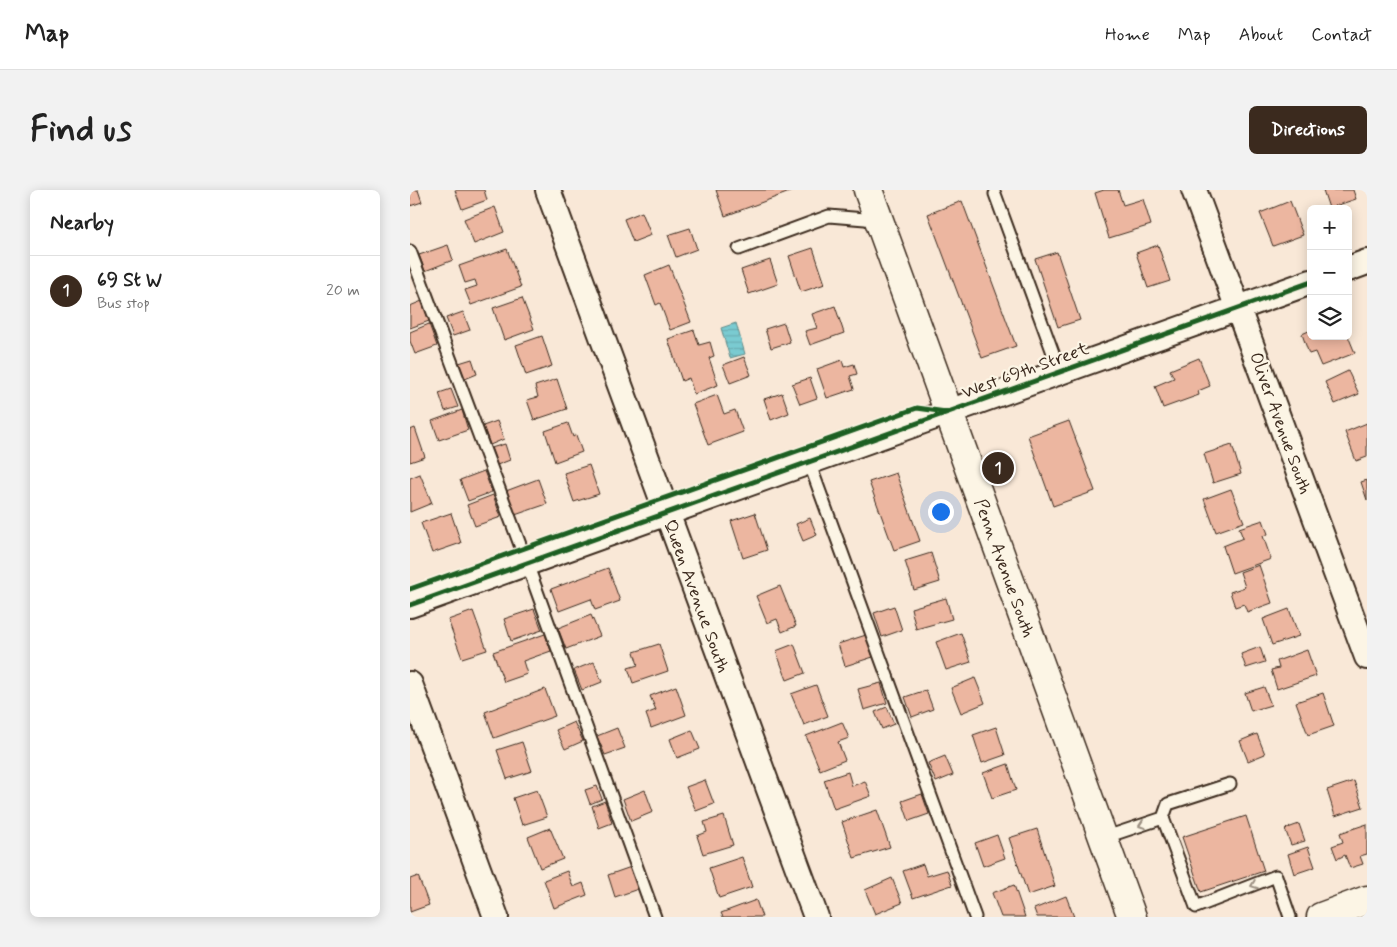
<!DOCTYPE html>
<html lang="en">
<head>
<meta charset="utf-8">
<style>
  :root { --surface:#fff; --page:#f2f2f2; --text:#222; --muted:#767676; --line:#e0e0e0; --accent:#3b2a1e }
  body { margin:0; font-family:Mynerve,sans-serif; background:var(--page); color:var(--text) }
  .controls { position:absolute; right:15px; top:15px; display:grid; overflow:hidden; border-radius:8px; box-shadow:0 2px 12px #0003 }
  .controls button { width:45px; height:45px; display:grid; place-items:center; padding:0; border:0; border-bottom:1px solid var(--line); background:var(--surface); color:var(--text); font:25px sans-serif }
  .you { position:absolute; left:530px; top:321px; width:18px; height:18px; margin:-12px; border:4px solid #fff; border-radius:50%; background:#1a73e8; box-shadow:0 0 0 8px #1a73e833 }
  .badge { display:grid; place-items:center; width:32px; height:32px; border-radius:50%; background:var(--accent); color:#fff; font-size:16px; font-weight:700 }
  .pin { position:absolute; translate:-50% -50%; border:2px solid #fff; box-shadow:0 1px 5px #0006 }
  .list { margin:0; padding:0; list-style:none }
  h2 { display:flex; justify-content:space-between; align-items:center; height:65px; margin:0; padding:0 20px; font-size:21px }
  h2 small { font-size:16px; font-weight:400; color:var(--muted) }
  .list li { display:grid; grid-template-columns:32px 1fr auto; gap:15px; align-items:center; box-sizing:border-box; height:70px; padding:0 20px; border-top:1px solid var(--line) }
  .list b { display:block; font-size:19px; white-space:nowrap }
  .list p { margin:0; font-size:16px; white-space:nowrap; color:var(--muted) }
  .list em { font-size:16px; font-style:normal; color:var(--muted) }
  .icon { flex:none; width:28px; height:28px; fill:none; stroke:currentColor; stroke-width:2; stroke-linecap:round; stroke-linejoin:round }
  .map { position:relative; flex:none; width:957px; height:727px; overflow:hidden; border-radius:8px }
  header { display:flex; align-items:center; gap:30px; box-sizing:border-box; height:70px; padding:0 25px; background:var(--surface); border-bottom:1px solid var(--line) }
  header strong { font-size:24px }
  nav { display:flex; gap:28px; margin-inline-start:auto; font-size:18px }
  .intro { display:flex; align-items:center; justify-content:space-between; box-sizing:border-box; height:120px; padding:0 30px }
  h1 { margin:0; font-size:35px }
  .button { padding:12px 22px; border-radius:8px; background:var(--accent); color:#fff; font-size:18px; font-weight:700 }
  main { display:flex; gap:30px; padding:0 30px }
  aside { flex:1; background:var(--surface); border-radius:8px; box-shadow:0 2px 12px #0003 }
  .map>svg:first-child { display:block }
  .water { fill:url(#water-rules); stroke:#618b89 }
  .building { fill:#ecb6a0; stroke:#3b2a1e }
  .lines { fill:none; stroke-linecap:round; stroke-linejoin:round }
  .lane-casing { stroke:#3b2a1e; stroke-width:15 }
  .street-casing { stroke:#3b2a1e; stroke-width:28 }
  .secondary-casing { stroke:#3b2a1e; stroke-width:31 }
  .lane { stroke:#fcf5e5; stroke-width:11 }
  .street { stroke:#fcf5e5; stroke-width:24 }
  .secondary { stroke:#fcf5e5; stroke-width:28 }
  .cycleway-casing { stroke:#fcf5e5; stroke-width:8 }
  .cycleway { stroke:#1b5e20; stroke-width:5 }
  .oneway { stroke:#9c9082 }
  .labels { text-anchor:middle; stroke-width:4.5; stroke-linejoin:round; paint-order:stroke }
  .street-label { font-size:18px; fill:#3b2a1e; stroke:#fcf5e5 }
</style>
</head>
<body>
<header>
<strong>Map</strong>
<nav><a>Home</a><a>Map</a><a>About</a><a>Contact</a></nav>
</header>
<div class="intro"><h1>Find us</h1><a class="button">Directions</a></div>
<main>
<aside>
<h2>Nearby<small></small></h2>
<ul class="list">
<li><span class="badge">1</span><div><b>69 St W</b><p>Bus stop</p></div><em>20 m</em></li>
</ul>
</aside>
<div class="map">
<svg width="957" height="727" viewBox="0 0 957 727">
  <defs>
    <pattern id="water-rules" width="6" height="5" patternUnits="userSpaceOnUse" patternTransform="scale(1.25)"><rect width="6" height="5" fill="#7acbd1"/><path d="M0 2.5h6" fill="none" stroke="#6aaeb3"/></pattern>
  </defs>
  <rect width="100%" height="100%" fill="#f9e8d7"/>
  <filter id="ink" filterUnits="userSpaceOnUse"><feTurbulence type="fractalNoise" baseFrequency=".02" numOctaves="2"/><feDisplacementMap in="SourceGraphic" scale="10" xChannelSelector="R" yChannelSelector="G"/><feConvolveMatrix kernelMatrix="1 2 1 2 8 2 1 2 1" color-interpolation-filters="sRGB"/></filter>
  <g filter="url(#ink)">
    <!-- water -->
    <path class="water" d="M326,133l9,31 -15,4 -9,-30z"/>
    <!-- building -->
    <path class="building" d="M0,0h8l4,12 -12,4z
      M45,0h29l3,10 -25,9z
      M306,0h79l-70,26z
      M694,0h14l5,15 20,-6 8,26 -42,13 -14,-45z
      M913,0h30l3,9 -27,9z
      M552,11l54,145 -34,12 -54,-144z
      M880,11l13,34 -30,11 -13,-33z
      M85,17l9,25 -30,12 -10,-25z
      M232,22l9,23 -18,7 -9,-23z
      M280,38l7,21 -21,8 -8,-22z
      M38,55l5,15 -28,11 -6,-16z
      M748,55l12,36 -22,7 -12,-35z
      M403,58l12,36 -24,8 -12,-36z
      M97,59l14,38 -50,18 -6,-15 12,-4 -2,-6 -10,3 -6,-17z
      M647,62l23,68 -22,7 -23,-68z
      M360,70l8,24 -29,10 -8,-24z
      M259,75l22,57 -21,8 -10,-27 -4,2 -11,-30z
      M112,108l12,31 -30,11 -11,-32z
      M12,111l7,20 -19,7v-22z
      M425,116l9,27 -34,12 -5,-14 12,-3 -5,-14z
      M53,122l7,18 -17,6 -7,-18z
      M374,133l6,19 -19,6 -6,-19z
      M19,134l8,22 -22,8 -5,-13v-9z
      M284,140l5,15 11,-3 4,14 -5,2 9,27 -24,9 -5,-16 -7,3 -14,-42z
      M901,140v6h37l7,17 -34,13 -6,-14 -6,2 -7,-20z
      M132,146l10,30 -26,9 -10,-30z
      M334,167l7,18 -21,8 -7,-18z
      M789,168l11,28 -12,5 1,4 -36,13 -8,-22 19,-8 -4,-8z
      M62,169l5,15 -12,5 -6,-16z
      M432,170l2,7 10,-3 3,10 -7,2 4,13 -27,9 -10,-29z
      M938,181l11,23 -24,10 -10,-22z
      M400,188l7,20 -17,6 -8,-20z
      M147,189l10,30 -33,11 -7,-20 11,-3 -3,-11z
      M41,199l7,18 -13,4 -6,-18z
      M372,203l7,20 -18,7 -7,-21z
      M307,205l7,19 11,-4 8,22 -35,13 -15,-41z
      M52,220l6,20 -29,10 -7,-19z
      M87,231l7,18 -14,6 -7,-19z
      M659,231l26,70 -42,15 -25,-70z
      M158,233l5,14 3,-2 6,17 -27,10 -10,-31z
      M957,233v34l-11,4 -11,-29z
      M5,238l10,29 -15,5v-32z
      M95,254l5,16 -13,5 -6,-17z
      M822,255l9,29 -28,9 -9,-29z
      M179,275l10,29 -25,8 -10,-29z
      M74,281l8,21 -24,9 -8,-21z
      M486,283l24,68 -26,9 -25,-68z
      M10,284l12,29 -22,9v-34z
      M128,289l9,25 -32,11 -9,-24z
      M957,290v20l-6,-18z
      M821,299l13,33 -28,10 -12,-33z
      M83,305l8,22 -26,9 -8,-21z
      M41,323l10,30 -29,10 -11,-30z
      M345,323l12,37 -24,8 -12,-37z
      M400,328l7,17 -14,6 -7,-17z
      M853,330l5,14 -5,2 8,23 -39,14 -9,-27 20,-8 -4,-10z
      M521,363l9,29 -26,8 -9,-29z
      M849,375l13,38 -25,9 -3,-8 -9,3 -5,-15 15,-5 -5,-15z
      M198,378l12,33 -25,9 -4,-11 -32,12 -8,-22z
      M370,396l16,40 -14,6 -5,-13 -10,4 -11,-27z
      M536,408l6,21 -36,10 -5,-21z
      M484,416l8,24 -20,7 -8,-24z
      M124,419l8,21 -31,11 -7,-22z
      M879,419l10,27 -27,9 -9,-26z
      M63,421l14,39 -25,8 -14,-38z
      M181,425l9,21 -34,13 -8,-21z
      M551,443l10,29 -25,8 -10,-28z
      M135,444l6,17 -28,10 4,13 -23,8 -11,-30z
      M456,445l7,22 -28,9 -7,-22z
      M249,454l9,27 -35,12 -5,-15 10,-3 -4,-13z
      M384,454l11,29 -18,7 -11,-29z
      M850,457l5,15 -19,6 -5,-14z
      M897,460l9,26 -39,13 -6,-19 8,-2 -2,-7z
      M184,472l8,20 -20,8 -8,-20z
      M565,488l10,25 -24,10 -10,-25z
      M471,493l6,20 -23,7 -6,-21z
      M406,495l12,31 -24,9 -13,-31z
      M266,496l10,29 -35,13 -5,-14 10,-4 -6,-14z
      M854,497l7,18 -20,6 -6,-18z
      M135,499l10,27 -61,22 -9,-26z
      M516,500l7,19 -21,8 -7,-20z
      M913,503l11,33 -26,9 -12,-33z
      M477,517l7,17 -12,5 -7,-17z
      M164,532l9,19 -18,8 -9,-19z
      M432,532l7,16 -11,4 7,18 -25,10 -14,-34z
      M586,537l9,28 -23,8 -9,-28z
      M207,538l8,20 -20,7 -8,-19z
      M282,540l8,19 -23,9 -7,-19z
      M847,544l8,20 -17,7 -8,-20z
      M112,552l10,29 -25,8 -10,-29z
      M535,566l8,19 -17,7 -8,-19z
      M598,574l8,26 -24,8 -9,-25z
      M438,582l4,14 13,-5 6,15 -37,13 -10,-29z
      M295,590l9,24 -18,7 -10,-24z
      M944,591l9,26 -28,9 -8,-26z
      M187,596l5,13 -12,5 -5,-14z
      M127,600l10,27 -25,8 -9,-27z
      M235,600l8,22 -22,9 -8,-22z
      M512,604l7,20 -20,7 -7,-20z
      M195,611l7,22 -13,5 -7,-22z
      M467,620l13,37 -36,11 -12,-36z
      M314,626l9,29 -30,9 -6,-18 10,-4 -3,-10z
      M836,626l18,55 -63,21 -19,-55z
      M889,634l6,17 -14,4 -6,-16z
      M957,634v30l-7,2 3,8 -13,4 -5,-13 -8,4 -5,-13 11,-4 -3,-9z
      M140,638l13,31 -23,9 -12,-31z
      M627,639l18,57 -27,9 -19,-57z
      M587,645l8,23 -22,8 -8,-23z
      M898,657l7,20 -21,7 -6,-20z
      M332,667l10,30 -33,11 -10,-30z
      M513,674l4,12 20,-6 5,15 -39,13 -10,-27z
      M221,677l7,22 -23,8 -7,-22z
      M157,681l6,16 10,-4 4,12 -33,13 -10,-28z
      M8,686l11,29 -19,7v-33z
      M482,688l10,25 -27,11 -10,-24z
      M604,695l11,32h-24l-9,-24z
      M656,706l8,21h-37l-3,-8z
      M346,710l6,17h-39l-2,-4z"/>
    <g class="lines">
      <!-- lane casing -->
      <g class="lane-casing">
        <path id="lane" d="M585,4l65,178
          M329,59l90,-33 48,4
          M0,61l112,299 133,367
          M399,272l166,455
          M753,628l5,-14 62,-20
          M693,648l60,-20 33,89 80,-31 14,41"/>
      </g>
      <!-- street casing -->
      <g class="street-casing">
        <path id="street" d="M138,0l268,727
          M784,0l173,467
          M938,79l19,-7
          M0,415l901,-323
          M0,494l86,233"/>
      </g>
      <!-- secondary casing -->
      <g class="secondary-casing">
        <path id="secondary" d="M458,0l264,727
          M911,727l46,-17"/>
      </g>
      <!-- lane -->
      <use href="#lane" class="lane"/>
      <!-- street -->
      <use href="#street" class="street"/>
      <!-- secondary -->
      <use href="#secondary" class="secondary"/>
      <!-- cycleway casing -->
      <g class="cycleway-casing">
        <path id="cycleway" d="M0,399l507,-181 29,4
          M0,415l901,-323"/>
      </g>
      <!-- cycleway -->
      <use href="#cycleway" class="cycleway"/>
    </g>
    <!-- one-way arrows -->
    <defs><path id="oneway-chevron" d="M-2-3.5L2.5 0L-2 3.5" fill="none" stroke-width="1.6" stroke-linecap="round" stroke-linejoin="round" transform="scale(1.25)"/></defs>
    <g class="oneway">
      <use href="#oneway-chevron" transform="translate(732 635) rotate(161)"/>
      <use href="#oneway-chevron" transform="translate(844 695) rotate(159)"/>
    </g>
  </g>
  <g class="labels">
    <!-- street labels -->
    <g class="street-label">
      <text transform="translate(615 180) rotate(-20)" y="6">West 69th Street</text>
      <text transform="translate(871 233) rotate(70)" y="6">Oliver Avenue South</text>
      <text transform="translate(595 378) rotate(70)" y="6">Penn Avenue South</text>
      <text transform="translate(287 406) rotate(70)" y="6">Queen Avenue South</text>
    </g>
  </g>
</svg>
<div class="controls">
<button>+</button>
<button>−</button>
<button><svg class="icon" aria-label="layers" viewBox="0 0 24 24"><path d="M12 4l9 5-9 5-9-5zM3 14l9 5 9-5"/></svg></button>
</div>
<div class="you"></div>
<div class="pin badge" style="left:588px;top:278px">1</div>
</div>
</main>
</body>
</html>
